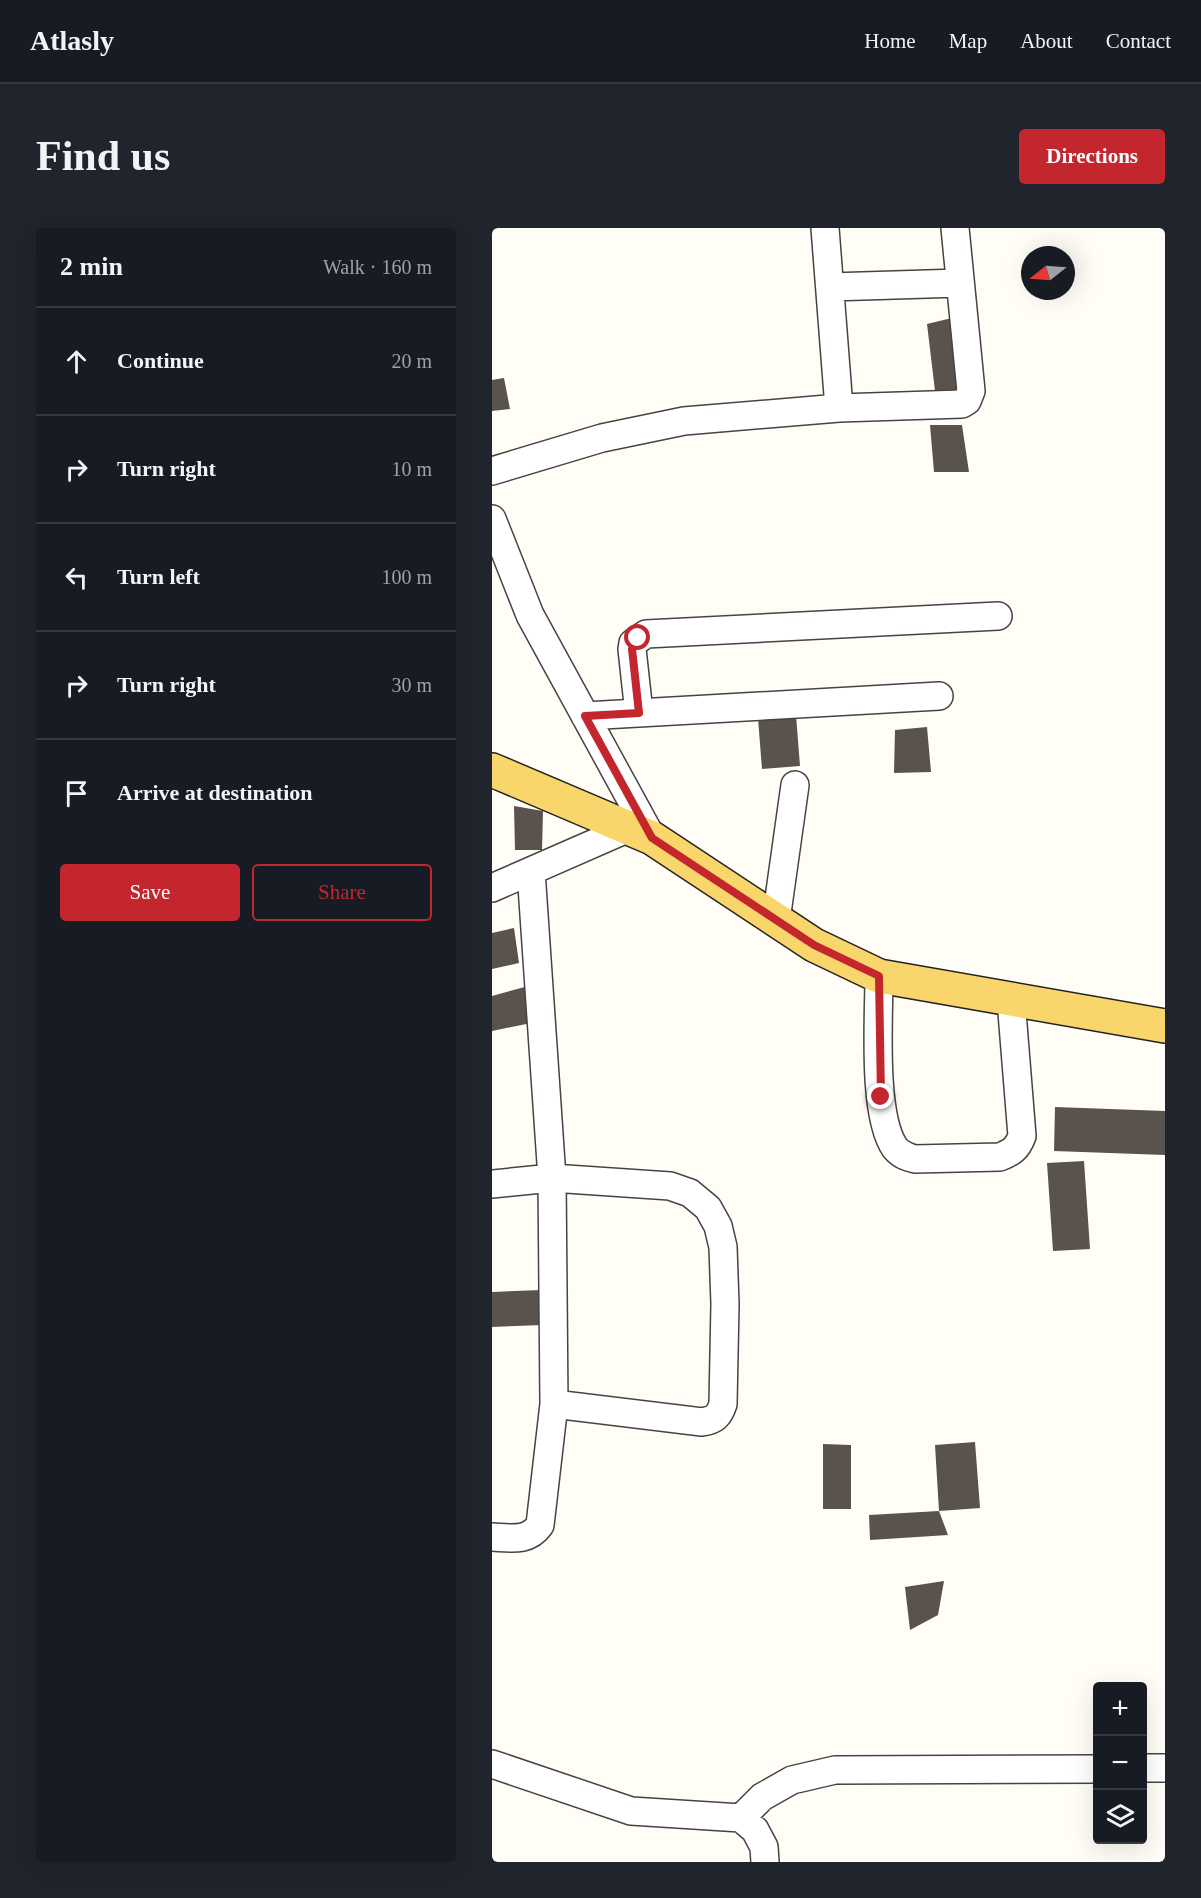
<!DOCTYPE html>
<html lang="en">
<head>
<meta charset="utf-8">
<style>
  :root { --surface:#171b24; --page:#20242c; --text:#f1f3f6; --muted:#9ea1a6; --line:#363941; --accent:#c4262e }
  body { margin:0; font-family:"Times New Roman",serif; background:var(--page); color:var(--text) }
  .controls { position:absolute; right:18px; bottom:18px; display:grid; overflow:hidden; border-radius:6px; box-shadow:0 6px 24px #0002 }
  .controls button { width:54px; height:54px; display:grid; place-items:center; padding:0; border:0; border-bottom:2px solid var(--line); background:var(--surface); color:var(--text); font:30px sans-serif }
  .compass { position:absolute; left:529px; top:18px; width:54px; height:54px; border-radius:50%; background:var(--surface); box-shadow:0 6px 24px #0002; rotate:253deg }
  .stop { position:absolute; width:18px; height:18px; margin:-14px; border:4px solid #c4262e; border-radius:50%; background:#fff }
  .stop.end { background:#c4262e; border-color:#fff; box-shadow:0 2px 6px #0008 }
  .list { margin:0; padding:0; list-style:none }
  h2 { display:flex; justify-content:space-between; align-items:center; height:78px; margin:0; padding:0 24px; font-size:26px }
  h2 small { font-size:20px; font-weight:400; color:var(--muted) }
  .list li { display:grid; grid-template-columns:39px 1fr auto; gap:18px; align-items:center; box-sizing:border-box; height:108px; padding:0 24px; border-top:2px solid var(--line) }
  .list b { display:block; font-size:22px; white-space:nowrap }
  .list em { font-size:20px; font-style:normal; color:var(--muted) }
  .actions { display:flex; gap:12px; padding:18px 24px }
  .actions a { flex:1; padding:14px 0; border:2px solid var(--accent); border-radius:6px; text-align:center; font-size:21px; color:var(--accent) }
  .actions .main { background:var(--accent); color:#fff }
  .icon { flex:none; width:33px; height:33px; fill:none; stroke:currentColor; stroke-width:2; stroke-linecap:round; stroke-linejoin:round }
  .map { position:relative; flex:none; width:673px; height:1634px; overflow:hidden; border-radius:6px }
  header { display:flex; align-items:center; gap:36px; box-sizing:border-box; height:84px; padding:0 30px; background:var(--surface); border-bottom:2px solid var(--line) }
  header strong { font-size:28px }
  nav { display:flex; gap:33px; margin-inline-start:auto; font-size:21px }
  .intro { display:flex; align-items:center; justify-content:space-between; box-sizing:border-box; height:144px; padding:0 36px }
  h1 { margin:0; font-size:42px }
  .button { padding:15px 27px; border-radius:6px; background:var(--accent); color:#fff; font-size:21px; font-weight:700 }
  main { display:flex; gap:36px; padding:0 36px }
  aside { flex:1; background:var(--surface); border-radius:6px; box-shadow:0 6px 24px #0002 }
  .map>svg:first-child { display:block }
  .building { fill:#5a524d }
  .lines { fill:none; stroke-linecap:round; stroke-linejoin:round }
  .minor-casing { stroke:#444; stroke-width:30 }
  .major-casing { stroke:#222; stroke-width:36 }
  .minor { stroke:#fff; stroke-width:27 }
  .major { stroke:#f9d66b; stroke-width:33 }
  .route { stroke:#c4262e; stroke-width:8 }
</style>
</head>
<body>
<header>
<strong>Atlasly</strong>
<nav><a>Home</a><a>Map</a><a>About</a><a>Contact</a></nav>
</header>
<div class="intro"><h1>Find us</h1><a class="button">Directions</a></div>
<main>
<aside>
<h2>2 min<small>Walk · 160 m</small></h2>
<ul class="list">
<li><svg class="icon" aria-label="ahead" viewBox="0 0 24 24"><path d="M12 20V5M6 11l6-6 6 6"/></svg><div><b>Continue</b></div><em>20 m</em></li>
<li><svg class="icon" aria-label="right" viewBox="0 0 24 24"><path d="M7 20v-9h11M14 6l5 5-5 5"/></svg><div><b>Turn right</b></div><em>10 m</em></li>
<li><svg class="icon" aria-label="left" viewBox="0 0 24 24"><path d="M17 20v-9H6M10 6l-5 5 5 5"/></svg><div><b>Turn left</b></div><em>100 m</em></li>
<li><svg class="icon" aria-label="right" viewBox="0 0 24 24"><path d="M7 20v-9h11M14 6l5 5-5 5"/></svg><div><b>Turn right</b></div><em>30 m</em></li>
<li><svg class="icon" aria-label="arrive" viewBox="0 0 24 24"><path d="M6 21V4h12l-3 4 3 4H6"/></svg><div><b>Arrive at destination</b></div></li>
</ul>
<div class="actions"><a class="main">Save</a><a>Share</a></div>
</aside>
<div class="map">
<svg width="673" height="1634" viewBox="0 0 673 1634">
  <rect width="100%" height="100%" fill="#fffdf5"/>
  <!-- building -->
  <path class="building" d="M464,89l6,73 -27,1 -8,-67z
    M12,150l6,31 -18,2v-31z
    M438,197h32l7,47h-35z
    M304,487l4,51 -38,3 -4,-51z
    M435,499l4,45 -37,1 1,-43z
    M22,578l29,5 -1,39h-27z
    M22,700l5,35 -27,6v-36z
    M40,757l4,37 -44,9v-35z
    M563,879l110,4v44l-111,-4z
    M592,933l6,88 -37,2 -6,-88z
    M50,1062l1,35 -51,2v-35z
    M483,1214l5,66 -41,3 -4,-66z
    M331,1216l28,1v64h-28z
    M447,1283l9,24 -78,5 -1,-25z
    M452,1353l-6,34 -28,15 -5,-43z"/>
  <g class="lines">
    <!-- minor casing -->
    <g class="minor-casing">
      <path id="minor" d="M333,0l14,180
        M338,59l130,-4
        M0,243l110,-33 82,-17 155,-13 123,-4 5,-3 4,-10 -16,-163
        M0,291l38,96 122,223
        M147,485l-7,-64 1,-6 13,-9 352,-18
        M93,488l354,-20
        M0,660l137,-60
        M284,692l19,-135
        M387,748c0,42 -7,139 16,172 6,7 12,9 20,11l85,-2c12,-5 17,-8 22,-21l-11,-136
        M0,956l60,-6 118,8 20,7 18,15 10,18 5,21 2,57 -2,100c-4,12 -8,16 -21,18l-148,-18
        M0,1309c19,1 36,5 48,-12l14,-121 -2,-226 -21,-307
        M0,1536l139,47 110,7 14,12 9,17 1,15
        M650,1540h23
        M249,1590l21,-21 30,-17 43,-10 263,-1"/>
    </g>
    <!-- major casing -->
    <g class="major-casing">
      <path id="major" d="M0,542l160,68 162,107 65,31 286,50"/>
    </g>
    <!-- minor -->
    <use href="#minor" class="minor"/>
    <!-- major -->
    <use href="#major" class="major"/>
  </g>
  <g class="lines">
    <!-- route -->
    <path class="route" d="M146,410l-6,11 7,64 -54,3 67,122 162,107 65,31 2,121"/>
  </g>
</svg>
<div class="controls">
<button>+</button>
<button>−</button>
<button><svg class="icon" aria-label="layers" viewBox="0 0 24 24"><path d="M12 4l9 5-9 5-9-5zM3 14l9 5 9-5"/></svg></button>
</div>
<svg class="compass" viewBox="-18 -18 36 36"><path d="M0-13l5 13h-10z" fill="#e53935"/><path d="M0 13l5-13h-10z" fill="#9ea1a6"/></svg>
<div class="stop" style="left:146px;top:410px"></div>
<div class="stop end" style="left:389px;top:869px"></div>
</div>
</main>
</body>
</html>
